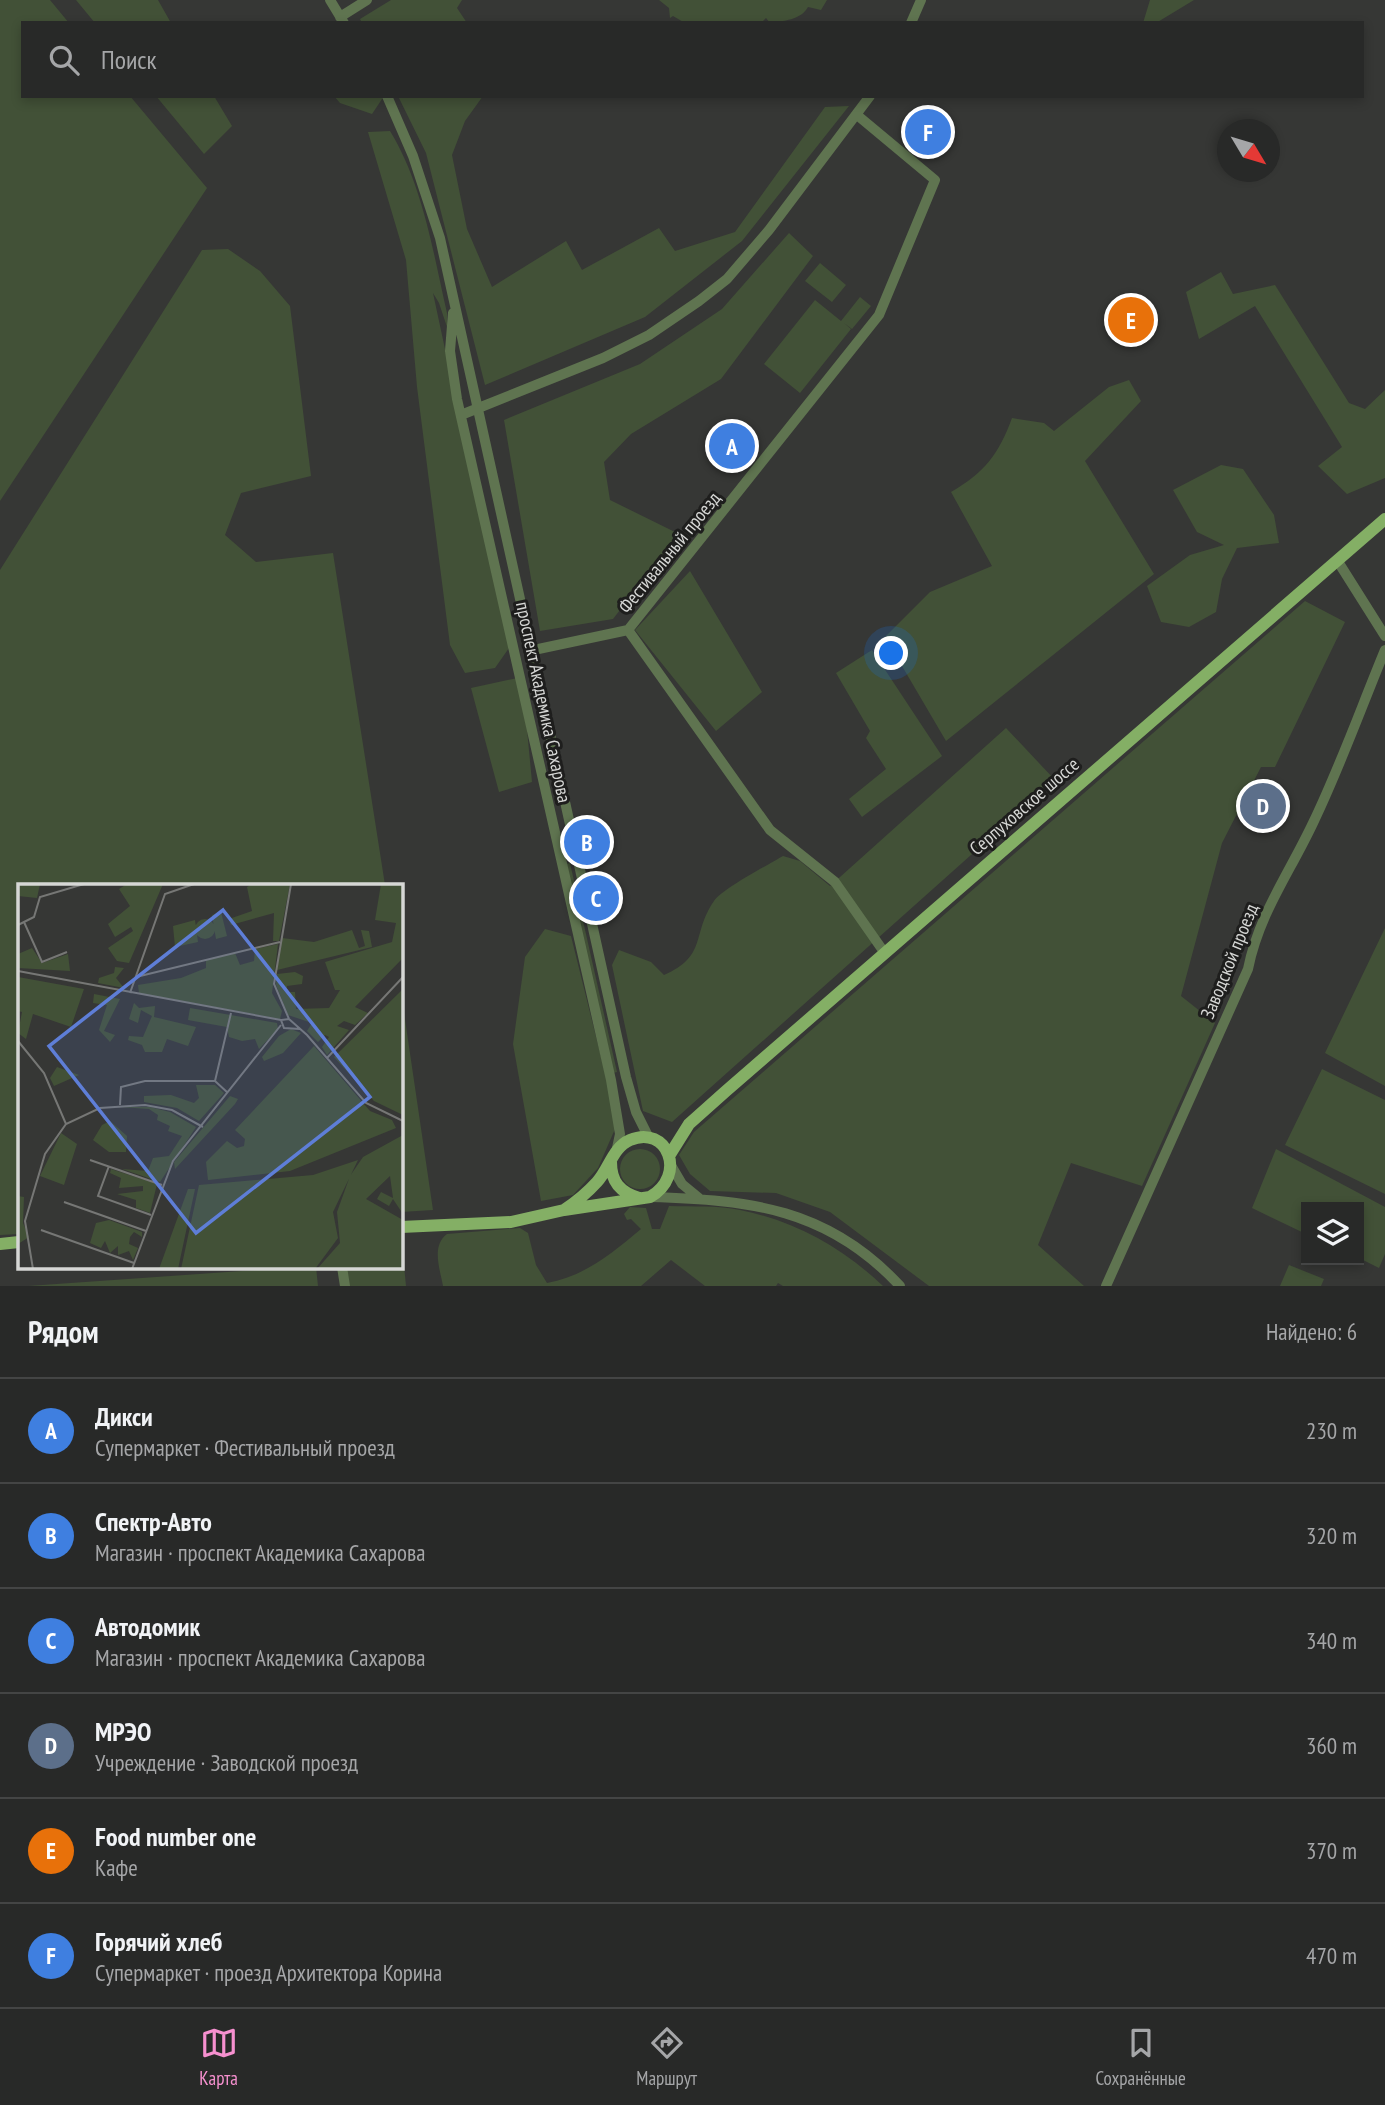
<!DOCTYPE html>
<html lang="ru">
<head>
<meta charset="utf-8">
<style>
  :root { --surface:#282928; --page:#343534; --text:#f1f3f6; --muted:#a5a6a8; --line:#444545; --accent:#f690cf }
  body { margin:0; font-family:"PT Sans Narrow",sans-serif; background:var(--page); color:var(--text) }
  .controls { position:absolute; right:21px; bottom:21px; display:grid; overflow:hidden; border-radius:0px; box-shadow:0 4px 10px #0003 }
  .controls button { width:63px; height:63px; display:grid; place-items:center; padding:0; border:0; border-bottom:2px solid var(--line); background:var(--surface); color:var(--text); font:35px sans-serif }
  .compass { position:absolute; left:1217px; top:119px; width:63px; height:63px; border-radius:50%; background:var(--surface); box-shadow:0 4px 10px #0003; rotate:128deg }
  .you { position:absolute; left:892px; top:654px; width:24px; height:24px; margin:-18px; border:5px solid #fff; border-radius:50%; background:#1a73e8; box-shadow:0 0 0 10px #1a73e833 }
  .badge { display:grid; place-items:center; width:46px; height:46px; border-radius:50%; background:var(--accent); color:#fff; font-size:23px; font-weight:700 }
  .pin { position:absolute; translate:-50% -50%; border:4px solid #fff; box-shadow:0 2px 7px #0006 }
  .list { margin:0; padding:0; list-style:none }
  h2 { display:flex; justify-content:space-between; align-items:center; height:91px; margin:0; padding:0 28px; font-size:30px }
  h2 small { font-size:23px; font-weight:400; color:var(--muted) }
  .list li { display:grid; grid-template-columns:46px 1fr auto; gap:21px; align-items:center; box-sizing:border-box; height:105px; padding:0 28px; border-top:2px solid var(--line) }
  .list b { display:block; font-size:26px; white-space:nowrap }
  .list p { margin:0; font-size:23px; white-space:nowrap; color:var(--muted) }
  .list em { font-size:23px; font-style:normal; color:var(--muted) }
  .icon { flex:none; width:38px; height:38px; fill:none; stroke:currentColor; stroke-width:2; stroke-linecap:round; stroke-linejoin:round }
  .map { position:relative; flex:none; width:1385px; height:1286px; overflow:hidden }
  .search { position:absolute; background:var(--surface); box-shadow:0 4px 10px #0003; left:21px; right:21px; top:21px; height:77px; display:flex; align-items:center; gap:18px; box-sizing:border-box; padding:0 24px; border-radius:0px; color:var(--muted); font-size:26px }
  .sheet { height:721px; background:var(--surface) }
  nav { display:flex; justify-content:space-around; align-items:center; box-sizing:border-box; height:98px; border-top:2px solid var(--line); background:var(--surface); font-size:19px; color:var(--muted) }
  nav a { display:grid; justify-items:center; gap:4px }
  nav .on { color:var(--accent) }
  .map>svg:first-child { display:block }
  .green { fill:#425137 }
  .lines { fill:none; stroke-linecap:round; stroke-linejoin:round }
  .minor { stroke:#5f7450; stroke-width:10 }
  .major { stroke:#84af65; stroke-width:12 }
  .labels { text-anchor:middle; stroke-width:6; stroke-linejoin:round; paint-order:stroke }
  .street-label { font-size:19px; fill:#d6d7d5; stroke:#1e1e1d }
  .inset-road { fill:none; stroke:#767775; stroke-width:2 }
  .view { fill:#5e7ed7; fill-opacity:0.15; stroke:#5e7ed7; stroke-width:3.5 }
  .inset-edge { fill:none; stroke:#d6d7d5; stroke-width:3.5 }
</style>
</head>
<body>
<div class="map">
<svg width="1385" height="1286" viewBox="0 0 1385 1286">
  <rect width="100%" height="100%" fill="#363735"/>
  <!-- green -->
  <path class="green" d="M0,0h50l19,23h-46v73h107l77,92 -207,313z
    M76,0h82l13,23h-76z
    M391,0h71l-5,8 10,15h-105l-2,-4z
    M659,0h168l-6,10 -13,-3c-7,13 -25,14 -38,16l-4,-5 -5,5h-76l-12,-7 -3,2 -1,-10z
    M1150,0h44l-38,23h-13z
    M156,96h58l18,30 -28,28z
    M334,96h50l-12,18 -32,-11z
    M398,96h85l-18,25 -13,34 15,74 25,58 74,-46 16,29 77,-42 16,23 60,-19 90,-125 24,-1 -107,135 -97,76 -160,68 -59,-232z
    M390,131c33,54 43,121 57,182v14l-8,-24 -6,-10 76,355 -14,20 -30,5 -15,-28 -33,-258 -11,-127 -38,-128z
    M789,233l24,23 -92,123 -90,55 -27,28 6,38 69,34 -66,85 -73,12 -36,-211 136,-56 82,-55z
    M228,249l32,22 30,35 21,170 -70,17 -16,42 31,27 77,-9 52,332h-366v349l-19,1v-665l202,-320z
    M820,263l26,22 -14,17 -27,-21z
    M1221,272l12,22 42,-9 74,118 16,6 20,-19v88l-38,16 -29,-28 24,-19 -87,-141 -56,33 -13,-47z
    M860,297l11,9 -19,23 -8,-6 7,6 -51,64 -36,-29 51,-64 26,21z
    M1129,380l12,21 -56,60 69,113 -208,167 -61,-104 45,-45 62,-26 -41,-74c33,-19 48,-38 61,-74l32,5 10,8 55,-44z
    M1221,465l22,4 31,46 5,28 -42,5 -15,31 -6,33 -27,15 -28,-5 -14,-36 43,-31 34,-10 -27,-13 -24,-42z
    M690,571l72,121 -46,39 -81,-101z
    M1305,601l40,21 -70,145h-14l-39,76 -41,153 34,27 -73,163 -71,-23 -33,82 46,41h-155l-99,-74 -54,-19 -66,-2 -20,-17 -11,-19 15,-23z
    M872,650l70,106 -80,61 -13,-18 37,-30 -20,-31 4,-7 -34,-58z
    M522,677l10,105 -33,10 -28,-104z
    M1006,728l49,52 -383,342 -29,-11 -31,-146 7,-15 32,12 13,13c44,-19 27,-41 50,-74 8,-12 54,-36 69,-45l17,5 30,25z
    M570,863l47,209 -4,1 -47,-209z
    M1385,928v158l-60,-33z
    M545,929l26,7 38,153 6,40 -17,39 -25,27 -32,6 -28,-157 12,-87z
    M401,992l32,218 -32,2z
    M1322,1069l63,31v94l-100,-49z
    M620 1169a20 20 0 1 1 40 0a20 20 0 1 1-40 0Z
    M1276,1149l109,58v47l-6,14 -20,-10v-51h-53v27l-54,-26z
    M669,1206c23,1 49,-1 71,4 55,11 103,38 143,76h-100l-5,-3 -2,3h-71l-34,-26 -30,26h-198c-3,-17 -12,-40 4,-52l73,-6 8,5 8,32 11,18c38,-7 64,-29 94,-54l-10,-10 -4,1 -3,-6 6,-7 16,1 6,21h8z
    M402,1244l4,42h-58l-4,-19h57z
    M1289,1265l35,14 -3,7h-41z
    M299,1267h17l2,19h-290z"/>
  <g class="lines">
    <!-- minor -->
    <path class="minor" d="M330,0l14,23
      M340,17l27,-17
      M911,23l10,-23
      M387,96l26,60 27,82 186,839 10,35 13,26
      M453,313l-3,38 7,48 154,681 9,54 -3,14
      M461,415l142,-57 46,-23 50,-34 28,-22 42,-49 101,-134
      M1337,560l48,76
      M628,630l142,200 65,52 49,70
      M529,651l99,-21 251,-315 56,-135 -78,-65
      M672,1167l10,17 17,14
      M650,1197c100,3 178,11 250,89
      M342,1267l3,19
      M1106,1286l142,-317c11,-55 41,-95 65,-146 27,-56 48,-115 72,-173"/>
    <!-- major -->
    <path class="major" d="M669,1156l20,-32 37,-33 659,-572
      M611,1162c0,20 9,30 28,36
      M401,1227l110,-5 53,-12 86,-13c38,-22 17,-73 -20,-57 -17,7 -21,29 -33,42 -10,11 -21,20 -33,28
      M0,1244l19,-2"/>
  </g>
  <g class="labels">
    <!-- street labels -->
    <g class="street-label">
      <text transform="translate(669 552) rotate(-51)" y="7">Фестивальный проезд</text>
      <text transform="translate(544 702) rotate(78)" y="7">проспект Академика Сахарова</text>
      <text transform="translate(1024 806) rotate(-41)" y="7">Серпуховское шоссе</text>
      <text transform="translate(1229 961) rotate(-68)" y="7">Заводской проезд</text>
    </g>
  </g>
  <!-- overview -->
  <g transform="translate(18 884)">
    <rect width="385" height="385" fill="#363735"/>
    <path d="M0,0h22l-3,14 -19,-2zM109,0h36l-34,79 -12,-2 -9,-13 25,-17 -2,-4 -16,10 -7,-13 22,-18 -11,-17zM234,0h38l-11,57h-6l1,-28 -43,12 -2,-6 23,-8 -5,-24zM363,0h22v74l-48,49 13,6 -13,12 -11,-4 -7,5 12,4 -22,25 -5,-8 7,-10 -4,-2 -7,7 -11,-11 5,-8 -24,-8 -12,-30 1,-11 18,-2 8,4 -1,8 -15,2v6h8l1,17 33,-1 11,-18h-5l-10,-28 67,-20 4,-19 -21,-3zM203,28l6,24 -11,3 -4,-24zM177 45a10 10 0 1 1 20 0a10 10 0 1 1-20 0ZM177,36l3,22 -23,5 -2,-21zM334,46l7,18 6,-2 -4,-16 8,1 3,16 -95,23 5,-32 32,4zM260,60l-6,49 10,18 -2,8 -141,-26 -1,-8 43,-7 25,-10v-8l29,-7 5,12 14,-4 1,-12zM14,64l10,15 26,-9 2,17 -52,-3v-14zM97,83l9,1 -8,10 8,10 -26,-5 1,-5 15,-5zM0,93l66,12 -13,38 -38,-13 -7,25 -8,-6 4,-21 -4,-1zM385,105v126l-29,-14 -40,-44zM76,110l26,5 -16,32 11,4 -5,7 -11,-12 8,-25 -14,-2zM116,119l5,5 16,-2 -1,11 42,10 -8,19 -21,-7 -5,13h-17l-3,-7 -14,-5 1,-4 14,1 9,-21 -11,-6 -3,13 -9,-4zM172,124l87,15 1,6 -19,20 -4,-10 -13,2 -13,-4 -2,-10 -39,-7zM273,145l10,4 -18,20 -19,8 -2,-4 17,-21zM296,162l56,65 22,9 4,8 -106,43 -82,9 -2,-18 21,-21 10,7 7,-2 1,-7 -10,-9zM39,183l22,8 -25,11 -4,-8zM178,201h19l9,8 -25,28 -22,-13 -33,-6v-6l27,-1 23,8 5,-5zM212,212l8,3 -3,5 -60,65 -1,-7zM102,223h30l20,5 26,15 -36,55 -38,-13 26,2 5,-13 16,-2 13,-20 -14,-5 2,-5 -13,-6 1,-5 -9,-6zM92,237l17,15 -1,16h-17l-16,-12 9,-15zM43,249l16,11 -13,41 -24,-9zM385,251v79l-10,-15 -4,7 -12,-7 4,-7 12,6 -3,-22 -24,23 37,21v49h-86l23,-26 -3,-31 13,-36 13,-19zM340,276l-25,52 5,26 -23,31h-134l18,-84 114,-10zM93,285l46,15 -7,29 -14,-5v-8l-19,-6 26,-3v-5l-24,2 2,-10 -11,-5zM170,305h7l-17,80h-19zM0,312l6,1 -1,26 6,14 -11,7zM91,336l33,12v5l-8,-5 -4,5 -1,7 9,4 -5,12 -4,-9 -11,4v-9l-8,7 -5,-12 -4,7 -11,-5 6,-20z" fill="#425137"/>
    <path class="inset-road" d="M6,38l18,40 25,-10M0,41l16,-8 6,-20 44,-13M0,87l263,49M118,93l144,-35M112,109l35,-99 29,-10M271,135l-15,-35 17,-100M282,145l-16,-1 -3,-8 8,-1 18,16 59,68 37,18M0,157l26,32 22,51M309,174l76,-81M197,197l16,-68M102,221l1,-18 24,-6h70l13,12M72,276l72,25M91,282l-11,30 53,19M46,318l82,29M23,346l93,33M15,385l-8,-48 20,-67 21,-30 34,-16 45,-3 27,5 31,17M114,385l41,-108 108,-136"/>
    <path class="view" d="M205,26l147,187 -174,136 -147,-187z"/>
    <rect width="385" height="385" class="inset-edge"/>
  </g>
</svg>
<div class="controls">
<button><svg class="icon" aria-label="layers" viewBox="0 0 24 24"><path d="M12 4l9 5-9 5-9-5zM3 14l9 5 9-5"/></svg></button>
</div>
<svg class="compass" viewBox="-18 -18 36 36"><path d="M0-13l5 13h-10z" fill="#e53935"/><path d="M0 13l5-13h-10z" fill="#a5a6a8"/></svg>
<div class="you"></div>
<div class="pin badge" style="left:732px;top:446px;background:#3f7fe0">A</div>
<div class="pin badge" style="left:587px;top:842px;background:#3f7fe0">B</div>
<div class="pin badge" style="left:596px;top:898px;background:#3f7fe0">C</div>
<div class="pin badge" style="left:1263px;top:806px;background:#5c6f8a">D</div>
<div class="pin badge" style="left:1131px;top:320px;background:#e8710a">E</div>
<div class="pin badge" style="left:928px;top:132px;background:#3f7fe0">F</div>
<div class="search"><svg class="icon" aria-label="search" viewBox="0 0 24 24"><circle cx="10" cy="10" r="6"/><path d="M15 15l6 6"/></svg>Поиск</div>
</div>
<section class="sheet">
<h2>Рядом<small>Найдено: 6</small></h2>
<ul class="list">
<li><span class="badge" style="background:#3f7fe0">A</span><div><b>Дикси</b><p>Супермаркет · Фестивальный проезд</p></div><em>230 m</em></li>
<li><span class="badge" style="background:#3f7fe0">B</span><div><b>Спектр-Авто</b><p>Магазин · проспект Академика Сахарова</p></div><em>320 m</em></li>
<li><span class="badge" style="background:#3f7fe0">C</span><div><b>Автодомик</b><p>Магазин · проспект Академика Сахарова</p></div><em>340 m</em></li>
<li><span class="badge" style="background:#5c6f8a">D</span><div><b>МРЭО</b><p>Учреждение · Заводской проезд</p></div><em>360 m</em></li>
<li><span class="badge" style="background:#e8710a">E</span><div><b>Food number one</b><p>Кафе</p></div><em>370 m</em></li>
<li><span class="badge" style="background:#3f7fe0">F</span><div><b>Горячий хлеб</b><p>Супермаркет · проезд Архитектора Корина</p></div><em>470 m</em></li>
</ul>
</section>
<nav>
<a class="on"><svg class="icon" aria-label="map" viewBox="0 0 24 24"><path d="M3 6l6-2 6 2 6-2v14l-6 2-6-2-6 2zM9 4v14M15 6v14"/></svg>Карта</a>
<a><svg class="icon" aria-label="directions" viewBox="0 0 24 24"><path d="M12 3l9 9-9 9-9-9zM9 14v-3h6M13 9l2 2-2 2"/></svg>Маршрут</a>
<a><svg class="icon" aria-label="saved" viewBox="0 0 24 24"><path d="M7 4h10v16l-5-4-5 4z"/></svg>Сохранённые</a>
</nav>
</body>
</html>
